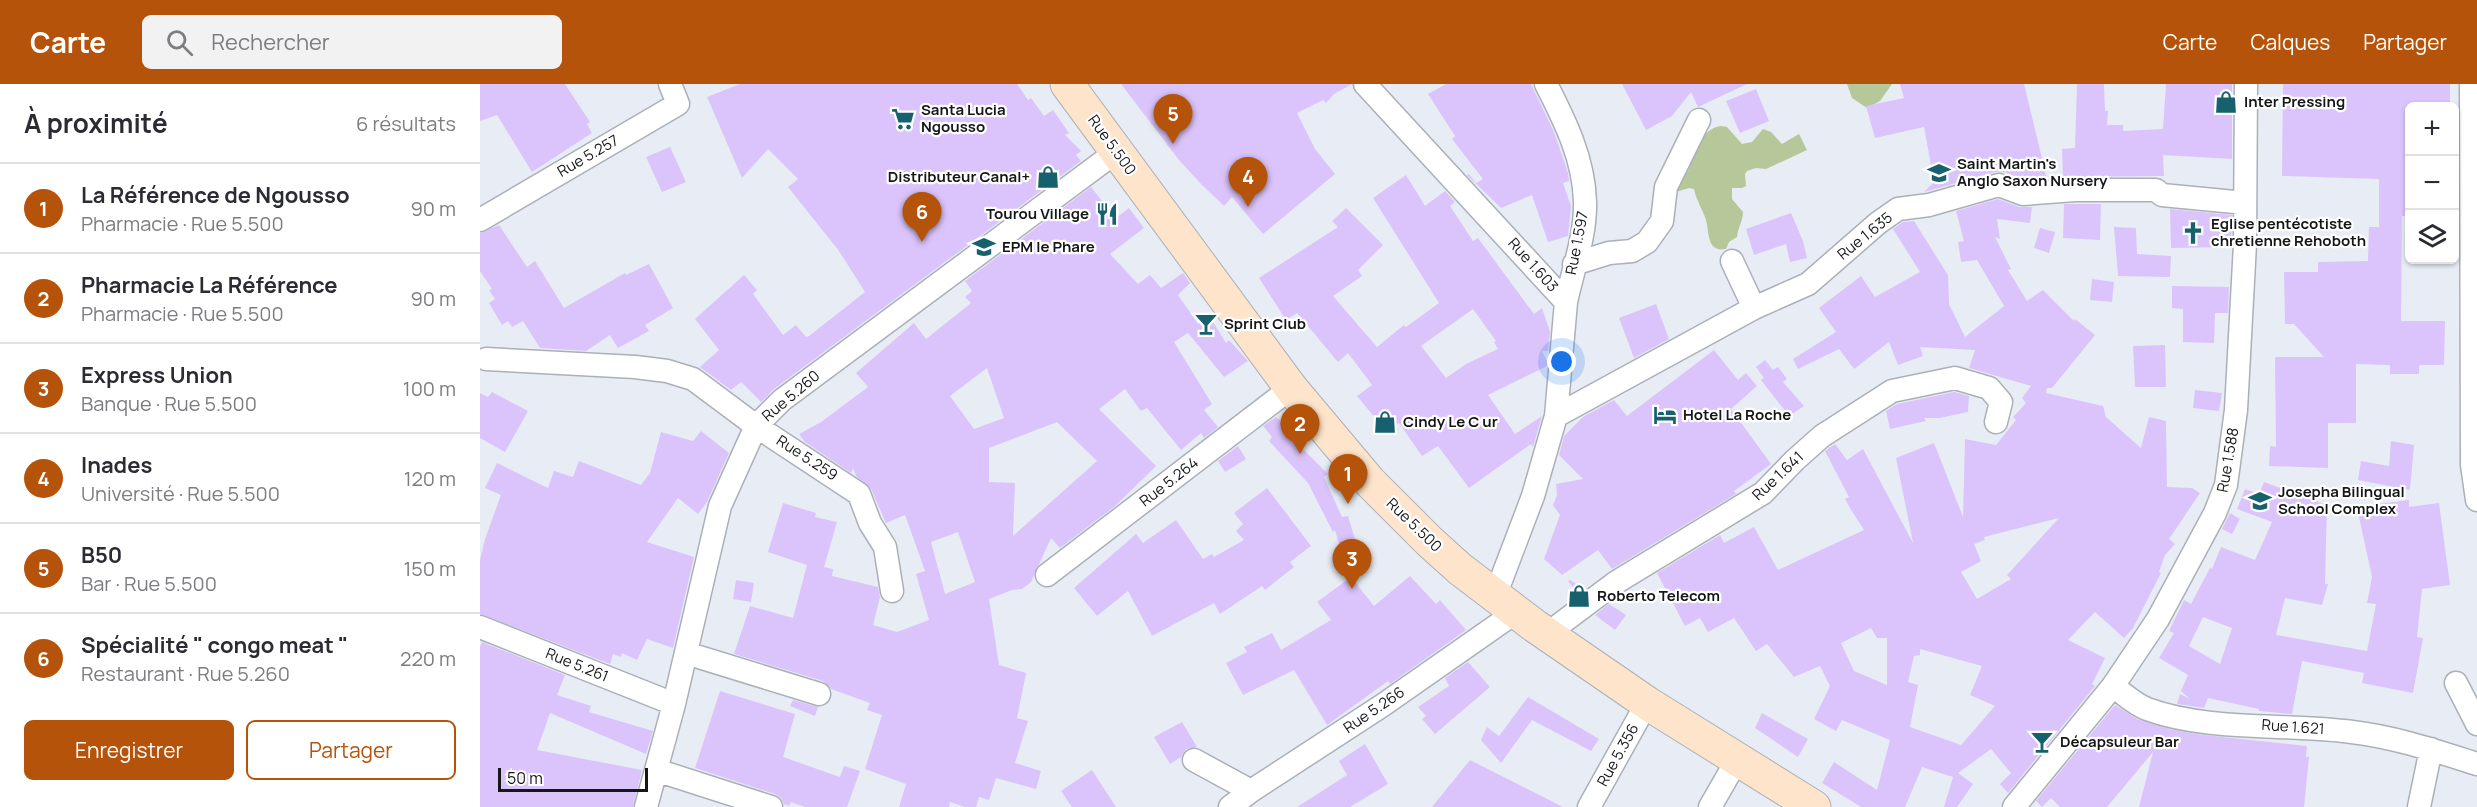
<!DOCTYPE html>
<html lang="fr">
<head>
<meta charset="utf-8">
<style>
  :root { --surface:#fff; --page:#f2f2f3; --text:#2b2b33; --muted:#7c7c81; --line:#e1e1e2; --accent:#b45309 }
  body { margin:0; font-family:Manrope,sans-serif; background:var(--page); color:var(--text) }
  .controls { position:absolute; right:18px; top:18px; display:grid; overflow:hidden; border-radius:9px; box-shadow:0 2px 4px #0004 }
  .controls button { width:54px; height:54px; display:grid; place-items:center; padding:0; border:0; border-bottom:2px solid var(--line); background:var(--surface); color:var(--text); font:30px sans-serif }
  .scale { position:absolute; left:18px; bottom:15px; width:150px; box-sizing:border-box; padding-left:6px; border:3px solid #141618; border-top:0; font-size:16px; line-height:21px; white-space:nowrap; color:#141618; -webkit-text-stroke:4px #fff; paint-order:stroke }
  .you { position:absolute; left:1082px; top:278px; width:21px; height:21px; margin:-15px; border:4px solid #fff; border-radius:50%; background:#1a73e8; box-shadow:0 0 0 9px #1a73e833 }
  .badge { display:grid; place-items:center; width:39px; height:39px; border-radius:50%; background:var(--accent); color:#fff; font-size:20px; font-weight:700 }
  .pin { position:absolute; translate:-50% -50px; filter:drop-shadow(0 2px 3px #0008) }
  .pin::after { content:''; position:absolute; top:32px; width:21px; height:18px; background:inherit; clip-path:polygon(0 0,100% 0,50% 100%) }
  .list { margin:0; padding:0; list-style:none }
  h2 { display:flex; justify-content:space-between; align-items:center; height:78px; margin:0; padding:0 24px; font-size:26px }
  h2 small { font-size:20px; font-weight:400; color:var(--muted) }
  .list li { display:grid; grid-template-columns:39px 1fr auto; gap:18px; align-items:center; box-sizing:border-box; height:90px; padding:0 24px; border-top:2px solid var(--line) }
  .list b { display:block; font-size:22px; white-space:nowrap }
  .list p { margin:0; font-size:20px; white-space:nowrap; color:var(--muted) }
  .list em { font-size:20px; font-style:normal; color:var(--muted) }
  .actions { display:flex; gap:12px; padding:18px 24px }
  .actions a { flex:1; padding:14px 0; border:2px solid var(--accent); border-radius:9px; text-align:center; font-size:21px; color:var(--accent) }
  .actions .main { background:var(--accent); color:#fff }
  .icon { flex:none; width:33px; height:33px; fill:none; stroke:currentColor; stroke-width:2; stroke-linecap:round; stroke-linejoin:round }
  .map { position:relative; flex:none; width:1997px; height:723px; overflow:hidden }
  header { display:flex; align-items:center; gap:36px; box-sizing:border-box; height:84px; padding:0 30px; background:var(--accent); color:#fff }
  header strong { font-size:28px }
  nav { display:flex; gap:33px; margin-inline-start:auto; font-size:21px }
  .search { width:420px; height:54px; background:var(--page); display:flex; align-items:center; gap:15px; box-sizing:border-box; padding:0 21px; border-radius:9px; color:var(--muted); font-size:22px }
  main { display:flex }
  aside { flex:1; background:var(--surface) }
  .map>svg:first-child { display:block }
  .green { fill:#b6c799 }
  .building { fill:#dbc4fb; fill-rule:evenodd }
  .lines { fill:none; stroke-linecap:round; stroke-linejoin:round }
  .street-casing { stroke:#abb0b8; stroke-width:25 }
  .secondary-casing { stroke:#abb0b8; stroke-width:35 }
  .street { stroke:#fff; stroke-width:22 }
  .secondary { stroke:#fee4cb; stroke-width:33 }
  .labels { text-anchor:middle; stroke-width:4.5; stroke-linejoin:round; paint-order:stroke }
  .poi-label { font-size:15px; font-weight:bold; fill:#141618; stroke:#fff; text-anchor:start }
  .street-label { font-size:15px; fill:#141618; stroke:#fff }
</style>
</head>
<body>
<header>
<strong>Carte</strong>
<div class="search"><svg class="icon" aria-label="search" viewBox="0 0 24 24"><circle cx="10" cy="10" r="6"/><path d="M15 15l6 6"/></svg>Rechercher</div>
<nav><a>Carte</a><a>Calques</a><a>Partager</a></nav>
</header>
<main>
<aside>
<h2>À proximité<small>6 résultats</small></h2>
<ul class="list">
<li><span class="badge">1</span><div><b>La Référence de Ngousso</b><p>Pharmacie · Rue 5.500</p></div><em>90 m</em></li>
<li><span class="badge">2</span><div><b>Pharmacie La Référence</b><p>Pharmacie · Rue 5.500</p></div><em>90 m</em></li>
<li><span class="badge">3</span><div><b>Express Union</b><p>Banque · Rue 5.500</p></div><em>100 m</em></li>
<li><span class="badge">4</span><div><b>Inades</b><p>Université · Rue 5.500</p></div><em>120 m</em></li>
<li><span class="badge">5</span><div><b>B50</b><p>Bar · Rue 5.500</p></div><em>150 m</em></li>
<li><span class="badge">6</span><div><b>Spécialité &quot; congo meat &quot;</b><p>Restaurant · Rue 5.260</p></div><em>220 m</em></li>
</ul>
<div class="actions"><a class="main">Enregistrer</a><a>Partager</a></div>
</aside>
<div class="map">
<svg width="1997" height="723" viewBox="0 0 1997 723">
  <rect width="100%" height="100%" fill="#e8edf5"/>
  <!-- green -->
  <path class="green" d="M1367,0h45l-12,17 -13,7 -15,-10z
    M1241,42l6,1 15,17 10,-2 11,-13 8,3 11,12 17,-10 8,16 -41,19 -10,-1 -9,3 -2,3 1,12 -4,2h-10v11l11,13c0,9 -5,15 -6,25l-8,5 -3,7c-21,4 -16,-20 -21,-32 -4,-10 -9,-18 -11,-28l-5,-1 -13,4 -1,-14 13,-7c7,-17 12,-42 33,-45z"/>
  <!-- building -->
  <path class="building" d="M0,0h85l25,38 -3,2 5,9 -60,39 -35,-57 -17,6z
    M260,0h277l11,16 3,-2 13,18 9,-6 16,23 -4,2 16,16 -5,4 5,6 -307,228 -13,13 -20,-20 -10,8 -31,-23 19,-17 -24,-31 49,-44 13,15 -4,4 30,41 13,-10 10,12 3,-1 56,-44 -26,-41 -51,-64 10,-8 -30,-30 -26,29 -35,-81z
    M641,0h231l-18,10 -8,9 -3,-3 -26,13 18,36 20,25 -72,60 -31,-37 -8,9 -23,-22 -22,-24z
    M966,0h85l23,48 14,41 1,8 -6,2 8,23 -3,30 -20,6 -16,-47 -31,13 -34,-33 2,-1 7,9 7,-4 -31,-40 3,-3 -27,-42z
    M1142,0h125l-49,23 -7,-15 -19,24 -26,14z
    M1420,0h124l23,95 -22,1 -21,-8h-8l-72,20 10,-10 -10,-55 -49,11 -9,-32 38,-8z
    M1597,0h27l1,27h3l-1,14h16v6l40,-2 3,-45h66v75l-69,-4 1,21 -101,1 -1,-28 13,-1z
    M1803,0h167v22h-41v110h-7l-1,105h44l-1,44h-25v9h-29v-9l-34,-1v59h-28v45l-59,-2 1,-20 6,1 -1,-90h49l-30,-33h-9l-1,-52h34v-10l50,-1 1,-34h10v-48l-97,-3z
    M1276,5l13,32 -29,12 -14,-32z
    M190,63l16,35 -24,10 -16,-35z
    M926,91l19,31 20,-15 10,11 -5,4 23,35 5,-3 56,76 8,-6 8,24 -2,19h-6l5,10v5l-59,29 27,39 27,-18 -9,31 -2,-3 -62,44 -31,-42 -16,10 -23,-33 -12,9 -30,-36 15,-11 -24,-32 -10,9 -41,-49 -11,7 -27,-42 79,-51 -6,-6 14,-13 37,37 -25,25 4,6 -29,20 44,51 27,-22 2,2 33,-24 -66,-105zM993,225l23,32 -2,1 4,7 -32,15 -20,14 -25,-32z
    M611,103l25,31 13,-10 15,20 -34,26 28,30 12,-9 11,13 22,-15 7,10 -12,12 20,29 12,-7 16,26 3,-3 19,21 -24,16 -36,-44 -14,9 38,62 -8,6 14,17 -14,11 -3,-5 -20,17 -34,-42 -6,3 -16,-22 -26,20 57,57 -41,40 -55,42 -9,-10 -20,44 -9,7 -10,1 -23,9 10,66 27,8 -9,45 11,3 -13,42 26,8 -5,18 -40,-11 -7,22 -10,-3 -3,10h-11l-15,-5 -1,5h-50l7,-23 -41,-15 17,-54 -15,-5 3,-7 -39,-14 -8,-8 -89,-27 16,-48 43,12 14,-53 -39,-13 15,-49 33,10 -1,4 22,5 -13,45 9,2 -1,7 46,11 2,10 -7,28 24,7 32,-12 -13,-46 9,-3 -20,-56 -19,8 -15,-34 -15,-13 -3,-8 -2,5 -46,-31 -6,-8 22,-12 47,-35 -12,-14 58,-50 12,16 45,-36 -6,-6 7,-6 -7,-10zM507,284l17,50 -30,11 -24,-33zM577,338l40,39 -84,75 2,-53 -26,-1v-34zM478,448l17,50 -30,12 -14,-52z
    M1518,115l21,8h13l-2,16 -33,-4 3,20 -5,-2 16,32 -3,1 19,31 16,-11 31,31 1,-2 20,16 -43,53h-5l-1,5 57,13 3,11 35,31 8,-31 17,4 1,66 25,1 8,5 -31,46 6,5 -10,11 -6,17 2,1 -28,55 -9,10 -29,-26 -27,28 37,18 -13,26 3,2 -87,107 -8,-9 11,-11 -20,-24 -33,24 15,11 -16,23h-13l9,-30 -31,-10 -17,40h-44l-39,-24 12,-21 43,28 13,-50 -48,-20 -6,11 -22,-12 16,-33 -10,-20 -26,11 -27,-33 -11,7 -22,-33 -26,14 -8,-14 -15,8 -28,-53 63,-38 4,8 30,-16 24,43 86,-40 -14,-22 -5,-9 4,-2 -24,-46 10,-7 12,16 16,-11 50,94 -17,-85 38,-15 29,74 2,-78 31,6 20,-25 -3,-3 13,-14 -4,-5 9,-12 -62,-18 6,-18 -55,-3 3,9 -25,9 -9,-23 -35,27 -15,-20 -41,20 -5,-10 43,-27 -17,-24 42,-32 14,21 45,-25 -27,-43 10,-7 11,-1 34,54 1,29 16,33 39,-31 -27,-46 -16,2 -3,-20 6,-1 -8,-30zM1579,434l-52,57 4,4 -34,20 -16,-27 20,-11 -7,-17 11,-4 -1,-3zM1391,544l6,10h10v47l-33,-14 -13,-28zM1440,565l62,17 -12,29 25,11 -34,39 -51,-18 8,-42 -10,-3 6,-26 6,-1z
    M1584,120h37l-1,36 -37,-2z
    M1690,125l62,6 -1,32 -60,1z
    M1311,129l12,28 4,17 -17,4 -4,-18 -32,11 -8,-26z
    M19,141l28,42 8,-6 29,47 61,-35 1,2 23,-11 24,44 -28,17 4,6 -31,17 -8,-13 -24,16 -46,-3 -17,-27 -11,6 -4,-6 -6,4 -13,-22 6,-4 -6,-9 3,-1 -12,-18v-38z
    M1634,143l22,1 1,26 34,2 -1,21 -52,-1z
    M1560,144l15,4 -6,21 -15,-5z
    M1612,195l22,3 -2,20 -22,-2z
    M1692,202l57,1 -1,26h-13l-1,30 -31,-1v-33l-11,-1z
    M1176,220l13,35 -35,19 -15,-40z
    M1685,261l1,42h-31l-2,-41z
    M1234,266l24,30 8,-7 11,13 -26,23 40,55 -37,27 2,3 -124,75 -14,-19 -36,25 -18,-16 16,-44 -7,-10 4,-10 -1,-11 27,-5 -24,-24 5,-19 19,-19 31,-17 13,16z
    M1285,276l8,10 5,-3 9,12 -4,3 21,24 -15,10 -28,-36 3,-2 -8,-11z
    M1715,306l27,3 -3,18 -26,-3z
    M12,308l36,19 -23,41 -25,-14v-45l8,4z
    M1474,308l15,4 -1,16 -28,6h-16l2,3 -36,8 -4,-18 11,-7z
    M796,333l27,27 -3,2 28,28 -4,3 18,40 6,-1 9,30 -16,5 -6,-21 -2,2 -25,-49 -39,-42 3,-4 -9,-11z
    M221,347l28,22 -22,49 -9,12 -20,-16 -31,44 47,15 -21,91 -26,-9 -10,21 -15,-7 -1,4 -8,-3 -3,10 -130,-50v-54l5,-21 16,-44 -16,-7 12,-25 51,25 6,-17 19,6 6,-16 62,24 9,-12 11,-41 32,9z
    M1911,357l23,4 -4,45 -52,-10 3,-19 28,5z
    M758,362l8,13 -21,13 -7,-11z
    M1784,398l63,23 -2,79h3l-6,21 -37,-7 -9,37 91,16 9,-47 -9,-1 5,-26 -13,-60 2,-11 48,-6v7l30,-4 11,82 -28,4 -5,48 6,1 -10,55 -51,-10 2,-10 -62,-12 -10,53 -33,-3v-2l-51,-11 -4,10 -27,-4 3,-10 10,5 -9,-8 7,-16 -29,-17 15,-25 -5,-2 15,-31 7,4 19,-36 2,1 9,-22 34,13 17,-38 -35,-13 8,-20 14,5zM1723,533l29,11 -12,36 -31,-18z
    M787,404l44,58 -21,16 4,5 -29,23 -3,-4 -42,28 -6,-11 -62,33 -24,-45 -31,25 -23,-28 62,-54 7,9 33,-23 27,39 9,-5 2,3 30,-17 -8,-9 7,-7 -9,-11z
    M1750,429l10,6 -8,15 -10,-5z
    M930,492l26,28 4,-4 26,30 -76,54 -2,-3 -61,44 -33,-55 -51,25 -17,-32 21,-11 -3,-5 28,-14 9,17 50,-30 -14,-18 34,-25 23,29z
    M256,496l18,3 -3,19 -18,-3z
    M1090,496l14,9 -6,5 -10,-13z
    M1129,520l17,11 -11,15 -20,-15z
    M2,558l83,33 -8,20 34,11 -2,6 64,19 -7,23 -96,-41 -13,37 105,20 -9,37h-153v-160z
    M988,578l22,25 -55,47 -13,-15 4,-3 -8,-9 31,-21 -4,-8z
    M240,607l75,23 -12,43 57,20 4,-11 16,5 -13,36h-42l-14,-5 -2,4 -5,-2 -3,-6 -6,-4 -80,-26z
    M1048,613l71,42 -8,12 -59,-31 -31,43 -20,-23 6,-13 12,9z
    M313,616l25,7 -3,9 -25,-10z
    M1635,621l22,14 32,10 26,5 112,12 -1,11h3l-5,50h-165l14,-55 -46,55h-47l-9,-9 -9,9 -6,-6z
    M1282,629l46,26 -10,18 -43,-29z
    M702,638l15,25 -11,2 -5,8 -11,7 -16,-27z
    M885,660l23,40 -38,23h-53l50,-32 -8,-14z
    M990,676l93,47h-131z
    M612,686l24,37h-44l-11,-16z"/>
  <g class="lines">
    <!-- street casing -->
    <g class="street-casing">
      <path id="street" d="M885,0l201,218 -10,114 -23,80 -38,100
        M1066,0c19,37 38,75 39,118 1,33 -12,67 -19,100
        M1991,0l1,381 5,35
        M0,136l198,-116 -8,-20
        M1252,177l22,47
        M1094,180l35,-11 23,-2 15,-9 15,-21 4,-34 33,-67
        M6,275l149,8 32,4 26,8 63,47 103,68 11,29 15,24 7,44
        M1076,332l198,-108 54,-24 70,-61 20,-14 31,-4 70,-20 24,9 52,-4h81l6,5 83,8
        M567,491l244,-187
        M0,543l194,77
        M1067,550l68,-51 148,-90 32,-33 27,-24 70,-45 63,-13 34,10 12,14 -5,20
        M206,569l133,41
        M1976,599l21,41
        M1633,602c11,8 21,18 34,23 63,23 139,14 205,23 43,5 84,19 125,32
        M714,676l57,31
        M176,686l115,37
        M166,723l28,-103 46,-198 36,-80 26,-26 334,-248
        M750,723l21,-16 132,-86 133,-93
        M1109,723l58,-104
        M1230,723l27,-47
        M1534,723l99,-121 45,-67 57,-106 11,-28 10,-75 9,-166 1,-160
        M1939,723l12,-58"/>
    </g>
    <!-- secondary casing -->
    <g class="secondary-casing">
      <path id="secondary" d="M587,0l224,304 79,94 59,59 31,28 75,57 112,77 167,104"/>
    </g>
    <!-- street -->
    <use href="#street" class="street"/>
    <!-- secondary -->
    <use href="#secondary" class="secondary"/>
  </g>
  <!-- icons -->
  <defs>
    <g id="shop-bare" transform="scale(1.8)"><path d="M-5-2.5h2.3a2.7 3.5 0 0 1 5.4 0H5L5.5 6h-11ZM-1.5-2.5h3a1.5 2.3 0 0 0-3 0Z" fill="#17616f" stroke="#fff" stroke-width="2.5" paint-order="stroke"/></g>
    <g id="supermarket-bare" transform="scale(1.8)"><path d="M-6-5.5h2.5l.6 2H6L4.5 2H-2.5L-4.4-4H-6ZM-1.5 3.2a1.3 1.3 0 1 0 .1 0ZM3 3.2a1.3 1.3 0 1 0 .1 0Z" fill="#17616f" stroke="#fff" stroke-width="2.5" paint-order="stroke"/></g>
    <g id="school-bare" transform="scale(1.8)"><path d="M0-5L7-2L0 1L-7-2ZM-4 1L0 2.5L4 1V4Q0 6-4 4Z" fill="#17616f" stroke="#fff" stroke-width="2.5" paint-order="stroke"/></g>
    <g id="restaurant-bare" transform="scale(1.8)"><path d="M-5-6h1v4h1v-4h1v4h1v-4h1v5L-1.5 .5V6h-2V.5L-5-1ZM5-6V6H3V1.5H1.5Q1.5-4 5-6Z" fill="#17616f" stroke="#fff" stroke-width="2.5" paint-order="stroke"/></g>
    <g id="church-bare" transform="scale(1.8)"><path d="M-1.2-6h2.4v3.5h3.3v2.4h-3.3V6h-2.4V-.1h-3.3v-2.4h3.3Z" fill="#17616f" stroke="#fff" stroke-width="2.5" paint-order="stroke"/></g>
    <g id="bar-bare" transform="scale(1.8)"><path d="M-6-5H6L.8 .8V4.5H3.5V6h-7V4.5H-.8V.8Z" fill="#17616f" stroke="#fff" stroke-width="2.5" paint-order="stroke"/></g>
    <g id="hotel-bare" transform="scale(1.8)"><path d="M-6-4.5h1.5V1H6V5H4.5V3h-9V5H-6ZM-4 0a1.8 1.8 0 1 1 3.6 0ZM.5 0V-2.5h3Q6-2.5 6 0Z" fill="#17616f" stroke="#fff" stroke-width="2.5" paint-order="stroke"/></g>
  </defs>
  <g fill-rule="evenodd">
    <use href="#shop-bare" x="1746" y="18"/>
    <use href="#supermarket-bare" x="423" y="35"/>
    <use href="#school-bare" x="1459" y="89"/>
    <use href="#shop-bare" x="568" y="93"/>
    <use href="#restaurant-bare" x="627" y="130"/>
    <use href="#church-bare" x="1713" y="149"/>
    <use href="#school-bare" x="504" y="163"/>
    <use href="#bar-bare" x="726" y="240"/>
    <use href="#hotel-bare" x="1185" y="331"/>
    <use href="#shop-bare" x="905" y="338"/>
    <use href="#school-bare" x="1780" y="417"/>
    <use href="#shop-bare" x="1099" y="512"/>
    <use href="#bar-bare" x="1562" y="658"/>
  </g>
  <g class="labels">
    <!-- poi labels -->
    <g class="poi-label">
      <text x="1764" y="23">Inter Pressing</text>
      <text x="441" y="31">Santa Lucia<tspan x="441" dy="17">Ngousso</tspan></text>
      <text x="1477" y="85">Saint Martin's<tspan x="1477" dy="17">Anglo Saxon Nursery</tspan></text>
      <text x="550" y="98" text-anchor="end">Distributeur Canal+</text>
      <text x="609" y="135" text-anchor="end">Tourou Village</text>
      <text x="1731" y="145">Eglise pentécotiste<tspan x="1731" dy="17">chretienne Rehoboth</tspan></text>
      <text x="522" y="168">EPM le Phare</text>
      <text x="744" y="245">Sprint Club</text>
      <text x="1203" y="336">Hotel La Roche</text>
      <text x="923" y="343">Cindy Le C ur</text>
      <text x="1798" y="413">Josepha Bilingual<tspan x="1798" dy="17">School Complex</tspan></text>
      <text x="1117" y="517">Roberto Telecom</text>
      <text x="1580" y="663">Décapsuleur Bar</text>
    </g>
    <!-- street labels -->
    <g class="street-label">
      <text transform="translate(632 61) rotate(54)" y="5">Rue 5.500</text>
      <text transform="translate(108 72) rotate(-30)" y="5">Rue 5.257</text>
      <text transform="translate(1385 152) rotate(-39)" y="5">Rue 1.635</text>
      <text transform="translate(1097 159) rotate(-79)" y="5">Rue 1.597</text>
      <text transform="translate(1053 181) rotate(48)" y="5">Rue 1.603</text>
      <text transform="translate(311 312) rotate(-40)" y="5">Rue 5.260</text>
      <text transform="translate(327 374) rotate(33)" y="5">Rue 5.259</text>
      <text transform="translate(1748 376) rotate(-80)" y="5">Rue 1.588</text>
      <text transform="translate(1298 392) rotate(-43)" y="5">Rue 1.641</text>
      <text transform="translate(689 398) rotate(-38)" y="5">Rue 5.264</text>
      <text transform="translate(934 441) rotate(44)" y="5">Rue 5.500</text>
      <text transform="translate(97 581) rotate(22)" y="5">Rue 5.261</text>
      <text transform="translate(894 626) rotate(-34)" y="5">Rue 5.266</text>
      <text transform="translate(1813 643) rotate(4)" y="5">Rue 1.621</text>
      <text transform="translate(1138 671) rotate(-61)" y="5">Rue 5.356</text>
    </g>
  </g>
</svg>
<div class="controls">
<button>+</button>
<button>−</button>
<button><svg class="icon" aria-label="layers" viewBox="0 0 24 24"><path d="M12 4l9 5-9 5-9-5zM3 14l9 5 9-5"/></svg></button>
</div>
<div class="scale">50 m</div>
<div class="you"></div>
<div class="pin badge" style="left:868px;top:420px">1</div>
<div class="pin badge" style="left:820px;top:370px">2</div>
<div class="pin badge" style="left:872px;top:505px">3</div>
<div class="pin badge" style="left:768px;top:123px">4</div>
<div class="pin badge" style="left:693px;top:60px">5</div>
<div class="pin badge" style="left:442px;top:158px">6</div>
</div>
</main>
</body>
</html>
